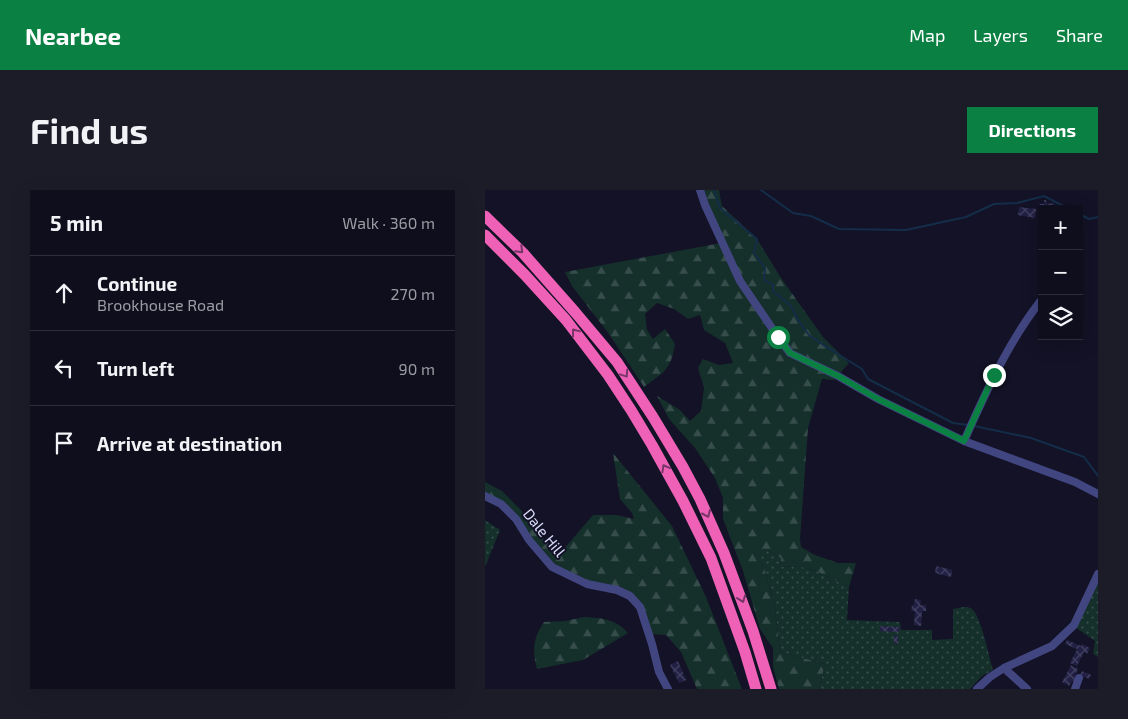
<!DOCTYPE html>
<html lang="en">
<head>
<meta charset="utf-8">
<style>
  :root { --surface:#0e0e1c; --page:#1c1c29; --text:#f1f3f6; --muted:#9b9ca3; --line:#2e2e3b; --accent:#0b8043 }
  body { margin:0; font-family:"Exo 2",sans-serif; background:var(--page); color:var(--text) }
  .controls { position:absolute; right:15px; top:15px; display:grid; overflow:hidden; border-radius:0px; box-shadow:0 5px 20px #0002 }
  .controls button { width:45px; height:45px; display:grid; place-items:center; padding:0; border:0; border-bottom:1px solid var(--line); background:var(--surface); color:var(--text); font:25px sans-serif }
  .stop { position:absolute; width:15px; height:15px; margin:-11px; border:4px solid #0b8043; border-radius:50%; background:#fff }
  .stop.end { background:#0b8043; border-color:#fff; box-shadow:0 1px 5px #0008 }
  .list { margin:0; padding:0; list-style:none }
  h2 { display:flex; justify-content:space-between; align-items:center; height:65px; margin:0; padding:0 20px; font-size:21px }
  h2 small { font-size:16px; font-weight:400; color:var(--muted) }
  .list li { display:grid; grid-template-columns:32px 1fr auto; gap:15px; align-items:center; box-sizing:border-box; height:75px; padding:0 20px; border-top:1px solid var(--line) }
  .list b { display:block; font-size:19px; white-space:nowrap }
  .list p { margin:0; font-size:16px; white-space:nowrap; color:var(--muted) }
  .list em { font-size:16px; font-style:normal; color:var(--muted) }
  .icon { flex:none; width:28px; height:28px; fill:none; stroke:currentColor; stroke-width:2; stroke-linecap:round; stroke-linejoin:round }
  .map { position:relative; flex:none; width:613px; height:499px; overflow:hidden; border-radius:0px }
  header { display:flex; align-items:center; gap:30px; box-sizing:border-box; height:70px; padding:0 25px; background:var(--accent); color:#fff }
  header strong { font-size:24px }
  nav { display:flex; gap:28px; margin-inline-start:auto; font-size:18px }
  .intro { display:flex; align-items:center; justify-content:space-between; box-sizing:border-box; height:120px; padding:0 30px }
  h1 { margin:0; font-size:35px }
  .button { padding:12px 22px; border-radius:0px; background:var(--accent); color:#fff; font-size:18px; font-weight:700 }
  main { display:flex; gap:30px; padding:0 30px }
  aside { flex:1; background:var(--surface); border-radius:0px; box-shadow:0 5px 20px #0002 }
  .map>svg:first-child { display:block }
  .grass { fill:url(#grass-dots) }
  .forest { fill:url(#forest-firs) }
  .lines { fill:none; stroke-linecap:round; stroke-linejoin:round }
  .stream { stroke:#142d48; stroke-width:2 }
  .building { fill:url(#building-cross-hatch) }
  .minor { stroke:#424680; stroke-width:8 }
  .highway { stroke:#ef61b6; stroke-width:11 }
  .oneway { stroke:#763667 }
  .route { stroke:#0b8043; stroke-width:6 }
  .labels { text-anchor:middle; stroke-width:4; stroke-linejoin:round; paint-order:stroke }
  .street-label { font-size:15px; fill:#dadafb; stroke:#131226 }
</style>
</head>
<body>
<header>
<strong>Nearbee</strong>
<nav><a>Map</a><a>Layers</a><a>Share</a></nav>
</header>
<div class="intro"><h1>Find us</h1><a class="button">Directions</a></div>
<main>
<aside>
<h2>5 min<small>Walk · 360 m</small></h2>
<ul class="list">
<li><svg class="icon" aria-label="ahead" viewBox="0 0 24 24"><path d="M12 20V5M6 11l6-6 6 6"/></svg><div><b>Continue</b><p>Brookhouse Road</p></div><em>270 m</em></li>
<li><svg class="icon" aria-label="left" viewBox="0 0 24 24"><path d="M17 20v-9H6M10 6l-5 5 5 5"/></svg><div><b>Turn left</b></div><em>90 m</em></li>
<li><svg class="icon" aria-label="arrive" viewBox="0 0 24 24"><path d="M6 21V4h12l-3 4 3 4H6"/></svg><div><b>Arrive at destination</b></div></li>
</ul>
</aside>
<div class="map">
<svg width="613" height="499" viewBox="0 0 613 499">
  <defs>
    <pattern id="grass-dots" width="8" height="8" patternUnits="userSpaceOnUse" patternTransform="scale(1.25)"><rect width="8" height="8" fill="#152f2b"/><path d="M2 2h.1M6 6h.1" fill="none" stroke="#364d4b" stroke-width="1.8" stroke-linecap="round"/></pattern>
    <pattern id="forest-firs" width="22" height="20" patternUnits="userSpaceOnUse" patternTransform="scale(1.25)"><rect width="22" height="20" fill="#152f2b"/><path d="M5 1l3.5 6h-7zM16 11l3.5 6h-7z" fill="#364d4b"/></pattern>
    <pattern id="building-cross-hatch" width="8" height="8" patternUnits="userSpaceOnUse" patternTransform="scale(1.25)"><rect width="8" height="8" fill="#232045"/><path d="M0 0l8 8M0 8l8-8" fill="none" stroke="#424061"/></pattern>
  </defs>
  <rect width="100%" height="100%" fill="#131226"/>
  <!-- grass -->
  <path class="grass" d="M0,330l15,10 -15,37z
    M270,354l26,14 -1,9 18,-1 18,5 33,16 -2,33 53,2 1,8h31v10l21,-1v-30c6,-1 14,-4 19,0 9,7 17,48 21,61l-11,6 -12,13h-151l6,-25 -45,-12 -6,-51 -9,-30z
    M613,393v74l-5,-3 2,-13 -20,-14z"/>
  <!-- forest -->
  <path class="forest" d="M218,0h16l3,16 35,33 24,39 42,59 26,26 -15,17 -12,-1 -14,49 -8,111 1,8 14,8 23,8h18l-7,24 -33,-16 -18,-5 -18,1 1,-9 -25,-13 9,26 9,30 6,51 45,12 -6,25h-40l-6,-22v-19l-13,-19 -17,-58 -20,-52v-21l-8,-20 -20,-30 -26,-29 -12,-23 23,14 10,11 11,-10 3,-23 -6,-20 5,-9 16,6 14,-2 -8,-20 -21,-13 -4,-15 -12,4 -14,-10 -17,-6 -12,11 2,16 6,9 12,-10 10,15c-4,26 -11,28 -31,43l-35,-53 -37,-48 -7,-14 156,-29z
    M128,263l59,73 34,71 36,92h-45l-16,-37 -15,-17 -18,-1 -8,-26 -10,-12 -43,-12 -35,-17 -36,-50 -31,-23v-12l17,9 19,19 11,18 17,16 14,6 30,-35h24l17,4 -2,-6 -12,-14z
    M99,427c18,1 32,2 44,16l-45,27 -46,9c-5,-20 -4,-30 7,-47l21,-1z"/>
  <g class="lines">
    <!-- stream -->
    <path class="stream" d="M229,0l6,18 37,31 -3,14 11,15 -1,12 9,5v6l18,15 7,14 11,15 16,11 37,23 6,10 85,44 15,2
      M276,0l32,23 18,3 28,13 67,1 60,-13 28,-13 23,-1 27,-7 25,13
      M594,24l10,5 9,-2
      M489,236l57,12 53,19 14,19"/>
  </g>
  <!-- building -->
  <path class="building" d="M559,10h2l1,4 7,-1 1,6h-10z
    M534,17l17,2 -1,9 -17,-3z
    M451,376l16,4 -1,7 -16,-4z
    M430,409l6,1 -1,5h6v6h-4l-1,15 -7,-1 1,-14h-4l1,-6h2z
    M395,436l20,1 -1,5 -19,-1z
    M409,445l4,1v8l-4,-1z
    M582,450l14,6 1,-2 8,4 -3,6 -3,-2 -7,14 -7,-3 7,-14 -12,-5z
    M193,471l8,19 -7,3 -9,-18z
    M586,475l7,4 -3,7 2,1 -2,5 -3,-1 -3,5 -7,-4z
    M597,481l9,4 -2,4 -9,-4z"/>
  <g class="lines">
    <!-- minor -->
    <path class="minor" d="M215,0l5,15 35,76 38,56 12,16 48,23 40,23 86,42 111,41 23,12
      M557,18v1
      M479,251c22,-49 44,-99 78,-142
      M0,306l16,8 15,15 13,21 23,27 35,17 30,6 13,6 10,11 12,37 7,28 9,17
      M519,478l23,21
      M492,499l13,-12 14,-9 48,-22 22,-21 24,-51
      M590,499l4,-11"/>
    <!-- highway -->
    <path class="highway" d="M0,26l38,37 52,59 42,50 36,55 30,50 17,32 24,54 29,78 18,58
      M0,45l40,40 41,45 42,55 23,35 21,35 31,56 28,57 34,94 11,37"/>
  </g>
  <!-- one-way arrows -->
  <defs><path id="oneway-chevron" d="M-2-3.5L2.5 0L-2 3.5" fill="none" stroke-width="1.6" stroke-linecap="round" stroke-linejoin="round" transform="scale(1.25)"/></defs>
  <g class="oneway">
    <use href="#oneway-chevron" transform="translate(35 60) rotate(45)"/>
    <use href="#oneway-chevron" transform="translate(90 142) rotate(-127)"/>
    <use href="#oneway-chevron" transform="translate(140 184) rotate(56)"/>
    <use href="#oneway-chevron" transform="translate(180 278) rotate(-119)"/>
    <use href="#oneway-chevron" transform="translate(222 324) rotate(66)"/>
    <use href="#oneway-chevron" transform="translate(257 409) rotate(70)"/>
  </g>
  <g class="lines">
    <!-- route -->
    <path class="route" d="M293,147l12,16 48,23 40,23 86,42 30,-66"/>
  </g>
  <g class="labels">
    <!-- street labels -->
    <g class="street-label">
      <text transform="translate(59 343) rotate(51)" y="5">Dale Hill</text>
    </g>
  </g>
</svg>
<div class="controls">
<button>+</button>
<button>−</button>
<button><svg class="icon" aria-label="layers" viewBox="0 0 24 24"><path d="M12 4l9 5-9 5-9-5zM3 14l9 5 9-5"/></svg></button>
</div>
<div class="stop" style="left:293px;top:147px"></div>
<div class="stop end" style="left:509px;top:185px"></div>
</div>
</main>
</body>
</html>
